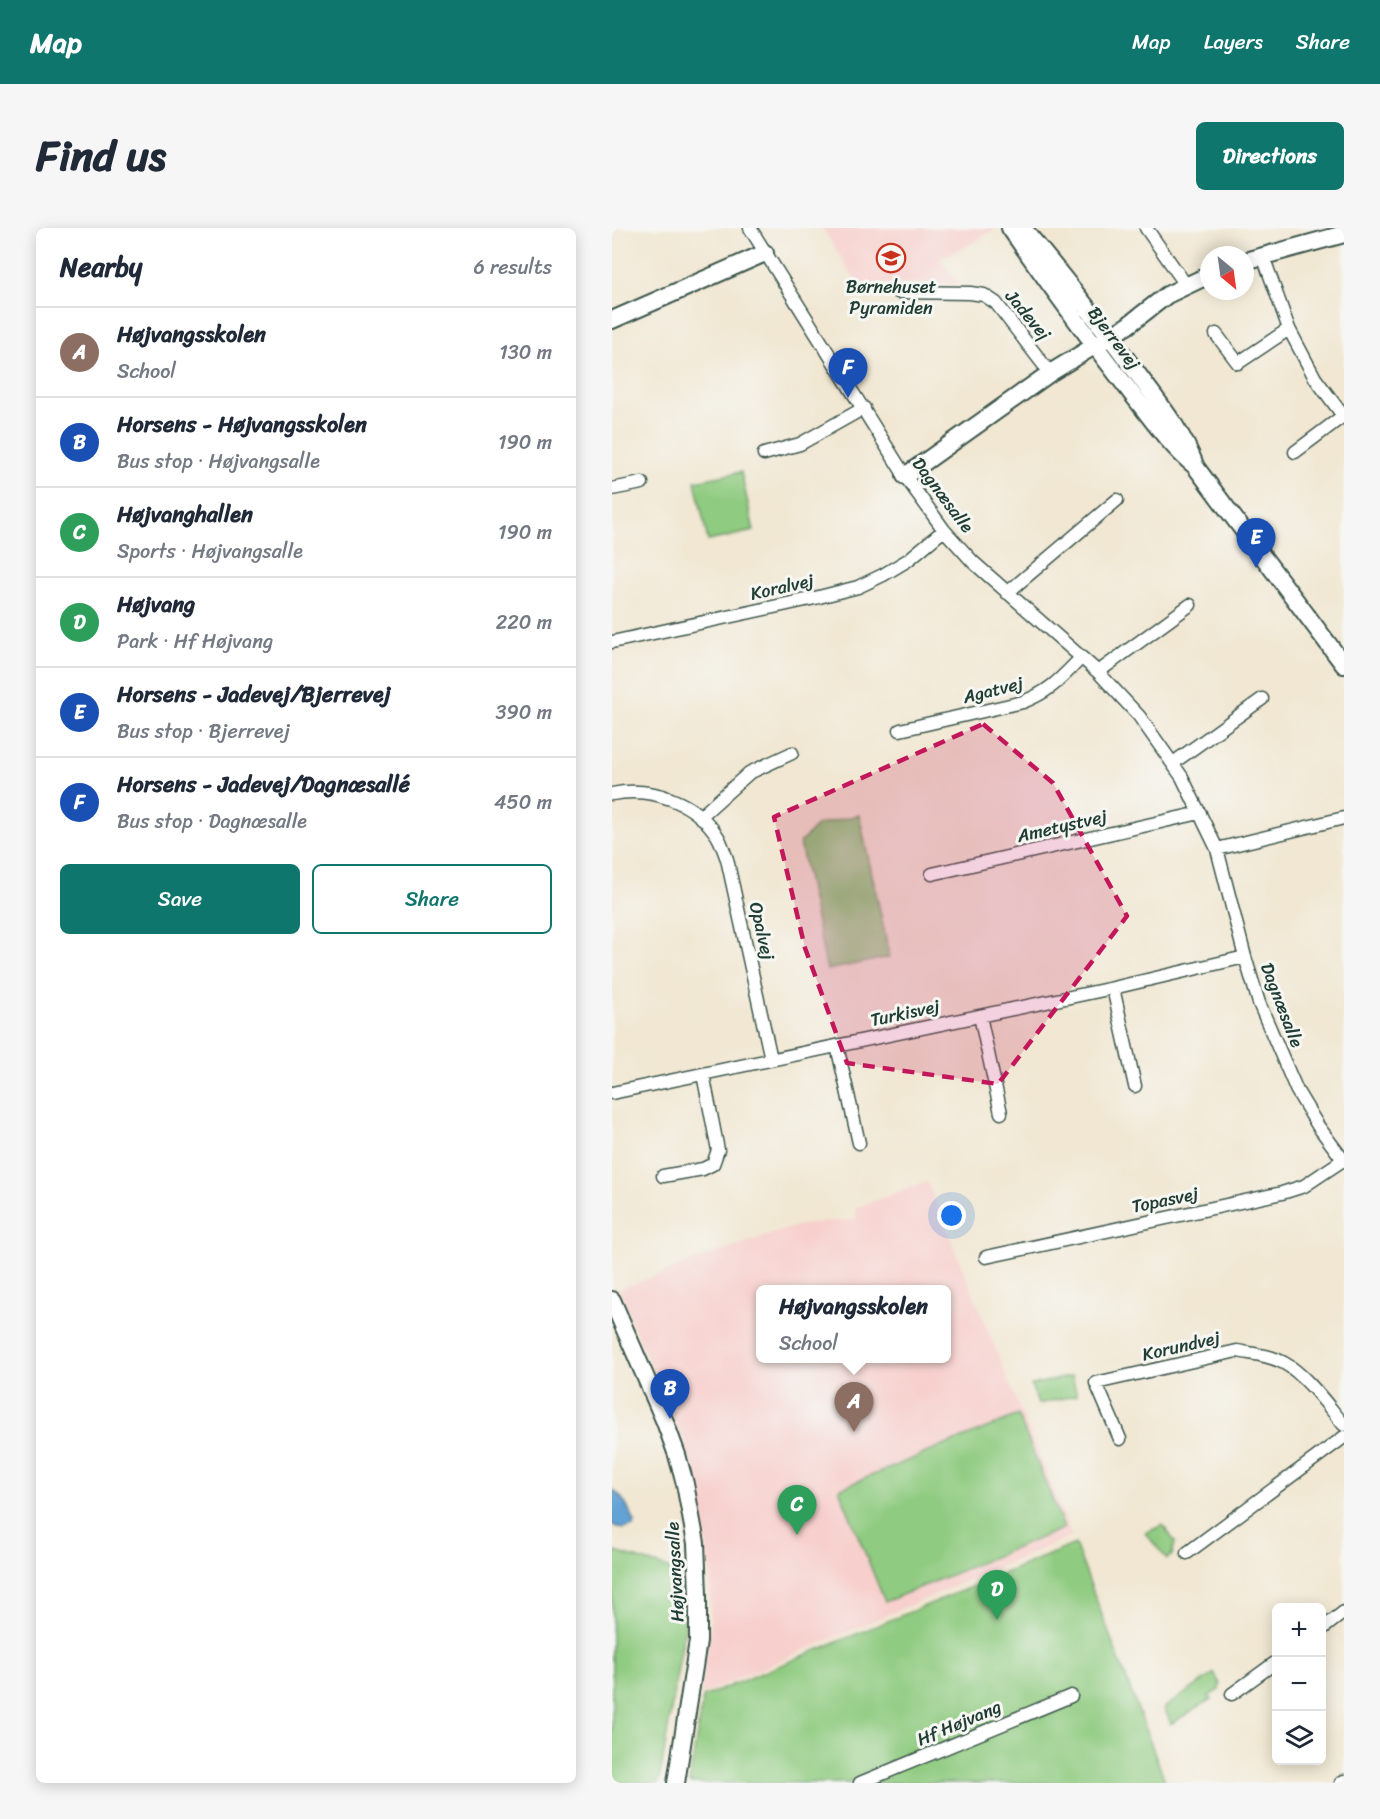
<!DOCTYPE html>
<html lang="en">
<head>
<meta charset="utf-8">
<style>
  :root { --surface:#fff; --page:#f6f6f7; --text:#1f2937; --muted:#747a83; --line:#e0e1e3; --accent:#0f766e }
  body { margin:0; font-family:Sriracha,sans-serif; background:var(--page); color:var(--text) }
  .controls { position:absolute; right:18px; bottom:18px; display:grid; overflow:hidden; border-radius:9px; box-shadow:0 3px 15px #0003 }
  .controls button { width:54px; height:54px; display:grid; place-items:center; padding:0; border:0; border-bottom:2px solid var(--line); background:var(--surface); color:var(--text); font:30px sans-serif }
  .compass { position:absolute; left:588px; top:18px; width:54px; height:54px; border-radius:50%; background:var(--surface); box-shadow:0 3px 15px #0003; rotate:151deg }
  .you { position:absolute; left:340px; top:988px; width:21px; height:21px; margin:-15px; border:4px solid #fff; border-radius:50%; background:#1a73e8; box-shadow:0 0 0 9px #1a73e833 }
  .badge { display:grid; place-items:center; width:39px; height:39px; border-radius:50%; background:var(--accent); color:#fff; font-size:20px; font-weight:700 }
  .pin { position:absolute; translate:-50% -50px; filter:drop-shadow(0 2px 3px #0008) }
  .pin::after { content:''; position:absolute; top:32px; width:21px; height:18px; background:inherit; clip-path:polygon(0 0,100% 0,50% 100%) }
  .popup { position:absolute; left:144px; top:1057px; width:195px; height:78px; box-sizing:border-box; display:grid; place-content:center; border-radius:9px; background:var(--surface); filter:drop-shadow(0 2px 4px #0005); font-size:20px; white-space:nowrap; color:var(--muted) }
  .popup b { font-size:22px; color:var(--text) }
  .popup::after { content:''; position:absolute; left:50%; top:100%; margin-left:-12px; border:12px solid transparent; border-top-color:var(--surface) }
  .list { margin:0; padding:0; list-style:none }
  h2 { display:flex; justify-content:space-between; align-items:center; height:78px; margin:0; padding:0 24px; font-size:26px }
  h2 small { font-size:20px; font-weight:400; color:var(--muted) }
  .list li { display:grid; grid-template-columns:39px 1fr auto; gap:18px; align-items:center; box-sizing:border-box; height:90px; padding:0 24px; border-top:2px solid var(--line) }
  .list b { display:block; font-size:22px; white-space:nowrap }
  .list p { margin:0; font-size:20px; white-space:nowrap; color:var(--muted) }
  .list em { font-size:20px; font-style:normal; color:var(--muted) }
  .actions { display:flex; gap:12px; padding:18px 24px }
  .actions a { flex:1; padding:14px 0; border:2px solid var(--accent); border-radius:9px; text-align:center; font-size:21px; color:var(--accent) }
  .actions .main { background:var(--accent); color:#fff }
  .icon { flex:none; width:33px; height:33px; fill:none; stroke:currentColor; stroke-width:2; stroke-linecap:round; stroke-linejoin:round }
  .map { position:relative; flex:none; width:732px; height:1555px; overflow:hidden; border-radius:9px }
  header { display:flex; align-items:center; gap:36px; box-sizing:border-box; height:84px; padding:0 30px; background:var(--accent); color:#fff }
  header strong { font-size:28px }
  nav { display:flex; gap:33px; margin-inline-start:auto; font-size:21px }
  .intro { display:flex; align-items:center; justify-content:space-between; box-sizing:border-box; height:144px; padding:0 36px }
  h1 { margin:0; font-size:42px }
  .button { padding:15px 27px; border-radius:9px; background:var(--accent); color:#fff; font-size:21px; font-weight:700 }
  main { display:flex; gap:36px; padding:0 36px }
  aside { flex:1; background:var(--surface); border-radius:9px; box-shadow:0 3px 15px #0003 }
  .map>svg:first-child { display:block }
  .built { fill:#f7d0cd; fill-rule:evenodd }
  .green { fill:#8fcb80; stroke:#57845a; stroke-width:1.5 }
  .water { fill:#63a2d5; stroke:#417084; stroke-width:1.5 }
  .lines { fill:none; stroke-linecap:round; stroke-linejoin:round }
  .street-casing { stroke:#3e564c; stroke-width:15 }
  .secondary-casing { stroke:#3e564c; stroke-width:20 }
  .street { stroke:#fff; stroke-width:12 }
  .secondary { stroke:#fff; stroke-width:16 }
  .marked { fill:#c2185b; fill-opacity:0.2; stroke:#c2185b; stroke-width:4.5; stroke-dasharray:12 8; stroke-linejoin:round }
  .labels { text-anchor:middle; stroke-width:6; stroke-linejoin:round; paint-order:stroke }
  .poi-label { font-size:18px; fill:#1f3d34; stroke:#f6f6f2 }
  .street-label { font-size:18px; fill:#1f3d34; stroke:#f6f6f2 }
</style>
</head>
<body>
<header>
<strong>Map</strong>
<nav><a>Map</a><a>Layers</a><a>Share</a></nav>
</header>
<div class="intro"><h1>Find us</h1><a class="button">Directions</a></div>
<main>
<aside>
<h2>Nearby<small>6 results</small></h2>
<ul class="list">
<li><span class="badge" style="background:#8d6e63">A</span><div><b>Højvangsskolen</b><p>School</p></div><em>130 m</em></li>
<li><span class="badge" style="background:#1a4fb4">B</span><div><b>Horsens - Højvangsskolen</b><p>Bus stop · Højvangsalle</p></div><em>190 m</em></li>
<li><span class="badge" style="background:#2e9e5b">C</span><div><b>Højvanghallen</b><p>Sports · Højvangsalle</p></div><em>190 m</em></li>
<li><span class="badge" style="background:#2e9e5b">D</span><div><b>Højvang</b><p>Park · Hf Højvang</p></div><em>220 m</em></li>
<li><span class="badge" style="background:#1a4fb4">E</span><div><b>Horsens - Jadevej/Bjerrevej</b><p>Bus stop · Bjerrevej</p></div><em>390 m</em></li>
<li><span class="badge" style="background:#1a4fb4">F</span><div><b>Horsens - Jadevej/Dagnæsallé</b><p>Bus stop · Dagnæsalle</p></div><em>450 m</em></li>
</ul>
<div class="actions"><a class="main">Save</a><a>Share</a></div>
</aside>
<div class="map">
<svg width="732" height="1555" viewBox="0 0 732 1555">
  <rect width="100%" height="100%" fill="#f6f6f2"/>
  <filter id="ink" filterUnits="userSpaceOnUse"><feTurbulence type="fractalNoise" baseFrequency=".0167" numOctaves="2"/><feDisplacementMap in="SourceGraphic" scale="12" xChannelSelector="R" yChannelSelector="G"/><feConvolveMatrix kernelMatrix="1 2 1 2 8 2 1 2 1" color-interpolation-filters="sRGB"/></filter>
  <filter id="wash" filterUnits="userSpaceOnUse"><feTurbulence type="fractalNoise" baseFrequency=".008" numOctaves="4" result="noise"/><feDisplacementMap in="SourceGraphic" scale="24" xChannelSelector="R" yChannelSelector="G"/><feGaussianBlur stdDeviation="1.35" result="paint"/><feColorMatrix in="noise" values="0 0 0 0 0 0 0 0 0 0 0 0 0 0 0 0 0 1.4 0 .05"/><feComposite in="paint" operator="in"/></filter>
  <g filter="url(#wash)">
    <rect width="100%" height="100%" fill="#f1e7d2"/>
    <!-- built -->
    <path class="built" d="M210,0h175l-27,17 -26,11 -3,3 1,4 18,21 -103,-1z
      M315,953l145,355 -372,159 10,-69v-48l-4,-37 -13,-75 -75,-176 103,-39 78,-26 57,-6 -1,-11zM149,1062h186v68h-186z"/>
    <!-- green -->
    <path class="green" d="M129,244l13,59 -46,10 -13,-60z
      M247,587l31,142 -63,13 -27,-127 17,-18z
      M460,1148l5,19 -39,9 -7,-19z
      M406,1187l46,113 -179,74 -46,-113z
      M551,1297l12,17 -3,13 -5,4 -22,-26z
      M463,1316l91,239h-477l14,-86z
      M0,1323l70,21 3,54 -26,157h-47z
      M602,1445l6,11 -1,6 -10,6 2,3 -40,25 -7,-16z"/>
    <!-- water -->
    <path class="water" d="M0,1262c12,6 17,21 23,32l-1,4 -10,3 -12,-4z"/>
  </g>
  <g filter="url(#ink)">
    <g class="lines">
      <!-- street casing -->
      <g class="street-casing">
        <path id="street" d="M138,0l155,248 39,54 29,32 125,110 41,44 43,61 35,72 28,108 14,46 38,88 21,35 26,35
          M534,0l40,57
          M651,28l26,73 26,49 29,39
          M286,64l72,1 14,2 12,8 54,70
          M604,106l22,29 51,-34
          M683,224l48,-36
          M152,226l36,-10 64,-36
          M0,261l30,-6
          M395,365l110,-93
          M0,414l203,-44 43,-11 25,-12 25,-15 36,-30
          M486,444l92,-67
          M288,502l123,-28c28,-11 37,-23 58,-44
          M561,535l89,-64
          M0,566c40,-8 84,8 106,43 4,7 6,15 9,22l44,200
          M88,589l49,-44 43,-20
          M605,621l127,-31
          M320,646l268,-61
          M501,760l22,98
          M368,788l21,97
          M225,818l22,97
          M0,865l501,-105 132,-31
          M51,948l40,-7 10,-5 5,-14 -15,-76
          M374,1029l296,-64 22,-7 39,-26
          M508,1211l-24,-56 141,-32c16,3 33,4 47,12 22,12 44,43 60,62
          M575,1325l157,-116
          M710,1401l22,-17
          M620,1466l44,-32
          M248,1555l211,-87
          M729,1555l3,-2"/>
      </g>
      <!-- secondary casing -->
      <g class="secondary-casing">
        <path id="secondary" d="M398,0c39,56 80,112 122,166 20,25 38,52 63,72l149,199
          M411,0c41,50 81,100 119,152 20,27 41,53 53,85
          M633,33l99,-27
          M0,92l153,-67
          M293,248l145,-103 77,-47 40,-31 42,-20
          M0,1072l53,122 12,33 8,29 11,59 2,52v46l-22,142"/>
      </g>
      <!-- street -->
      <use href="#street" class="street"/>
      <!-- secondary -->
      <use href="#secondary" class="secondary"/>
    </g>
  </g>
  <!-- marked area -->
  <path class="marked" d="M371,496l70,59 74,133 -129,168 -151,-21 -42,-115 -31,-131z"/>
  <!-- icons -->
  <defs>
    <g id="school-ring" transform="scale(1.5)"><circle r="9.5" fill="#f6f6f2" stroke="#c8321e" stroke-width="1.5"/><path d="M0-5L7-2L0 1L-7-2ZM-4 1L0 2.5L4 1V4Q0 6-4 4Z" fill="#c8321e"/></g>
  </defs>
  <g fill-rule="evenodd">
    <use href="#school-ring" x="279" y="30"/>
  </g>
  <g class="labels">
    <!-- poi labels -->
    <g class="poi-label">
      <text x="279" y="65">Børnehuset<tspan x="279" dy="21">Pyramiden</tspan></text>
    </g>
    <!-- street labels -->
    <g class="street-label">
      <text transform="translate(416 87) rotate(50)" y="6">Jadevej</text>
      <text transform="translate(502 110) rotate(53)" y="6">Bjerrevej</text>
      <text transform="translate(331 267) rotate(53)" y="6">Dagnæsalle</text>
      <text transform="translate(170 359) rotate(-13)" y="6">Koralvej</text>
      <text transform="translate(381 462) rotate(-14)" y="6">Agatvej</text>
      <text transform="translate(450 598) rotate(-13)" y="6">Ametystvej</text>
      <text transform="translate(150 703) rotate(77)" y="6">Opalvej</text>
      <text transform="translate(670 777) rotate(69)" y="6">Dagnæsalle</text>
      <text transform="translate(293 785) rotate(-12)" y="6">Turkisvej</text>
      <text transform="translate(553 972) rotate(-12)" y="6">Topasvej</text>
      <text transform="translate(569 1118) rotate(-13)" y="6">Korundvej</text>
      <text transform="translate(63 1344) rotate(-93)" y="6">Højvangsalle</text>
      <text transform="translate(347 1495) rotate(-23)" y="6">Hf Højvang</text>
    </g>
  </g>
</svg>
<div class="controls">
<button>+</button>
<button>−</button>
<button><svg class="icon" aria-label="layers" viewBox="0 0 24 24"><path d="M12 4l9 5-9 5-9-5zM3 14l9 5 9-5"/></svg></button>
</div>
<svg class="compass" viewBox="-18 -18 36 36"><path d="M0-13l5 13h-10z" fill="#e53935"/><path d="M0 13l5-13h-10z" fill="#747a83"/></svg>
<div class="you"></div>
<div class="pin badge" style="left:242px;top:1204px;background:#8d6e63">A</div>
<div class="popup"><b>Højvangsskolen</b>School</div>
<div class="pin badge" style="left:58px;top:1191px;background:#1a4fb4">B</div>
<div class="pin badge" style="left:185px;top:1307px;background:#2e9e5b">C</div>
<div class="pin badge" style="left:385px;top:1392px;background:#2e9e5b">D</div>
<div class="pin badge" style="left:644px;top:340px;background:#1a4fb4">E</div>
<div class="pin badge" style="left:236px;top:170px;background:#1a4fb4">F</div>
</div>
</main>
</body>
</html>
